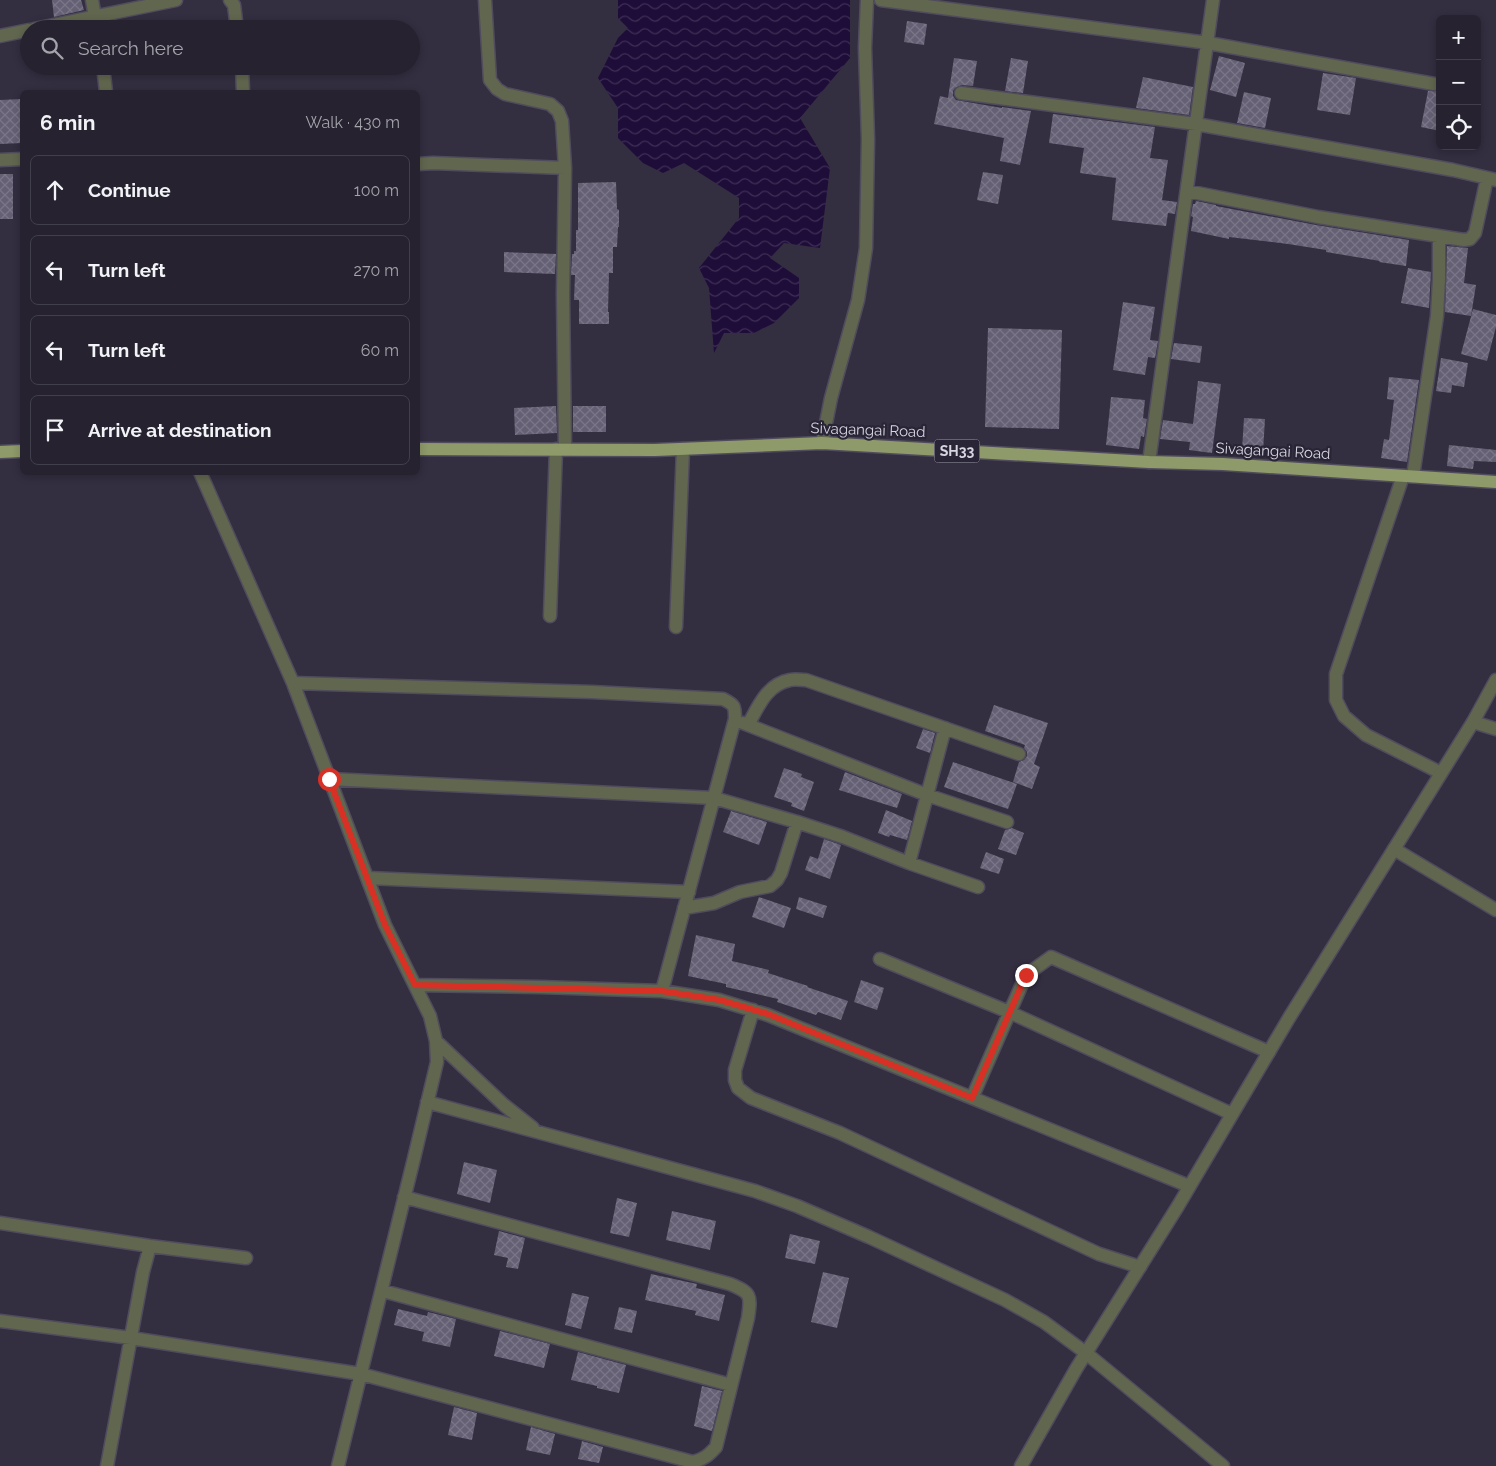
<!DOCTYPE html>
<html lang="en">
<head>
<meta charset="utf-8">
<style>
  :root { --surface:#262230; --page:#322f3c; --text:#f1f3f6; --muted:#a4a4ab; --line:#423f4c }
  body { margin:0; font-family:Raleway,sans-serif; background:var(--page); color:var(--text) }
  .controls { position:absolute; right:15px; top:15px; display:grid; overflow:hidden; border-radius:8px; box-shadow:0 2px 8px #0003 }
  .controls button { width:45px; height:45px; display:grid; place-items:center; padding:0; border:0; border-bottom:1px solid var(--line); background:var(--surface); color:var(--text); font:25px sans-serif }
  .stop { position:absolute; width:15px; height:15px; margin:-11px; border:4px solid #d93025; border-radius:50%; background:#fff }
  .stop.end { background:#d93025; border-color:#fff; box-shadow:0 1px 5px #0008 }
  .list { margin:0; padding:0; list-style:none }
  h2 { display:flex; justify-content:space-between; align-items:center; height:65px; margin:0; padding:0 20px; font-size:21px }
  h2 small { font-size:16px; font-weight:400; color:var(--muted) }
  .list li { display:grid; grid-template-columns:32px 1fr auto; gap:15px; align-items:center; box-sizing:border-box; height:70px; margin:0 10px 10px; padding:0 10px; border:1px solid var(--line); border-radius:8px }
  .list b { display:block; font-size:19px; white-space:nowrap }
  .list em { font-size:16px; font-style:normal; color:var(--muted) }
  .icon { flex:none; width:28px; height:28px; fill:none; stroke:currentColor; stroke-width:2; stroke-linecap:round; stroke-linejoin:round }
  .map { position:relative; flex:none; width:1496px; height:1466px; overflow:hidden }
  .search { position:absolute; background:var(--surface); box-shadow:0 2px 8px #0003; left:20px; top:20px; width:400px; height:55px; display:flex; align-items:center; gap:12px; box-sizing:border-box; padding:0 18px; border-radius:28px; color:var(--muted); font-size:19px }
  .panel { position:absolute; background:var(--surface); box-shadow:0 2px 8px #0003; left:20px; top:90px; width:400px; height:385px; border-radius:8px }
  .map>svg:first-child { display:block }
  .water { fill:url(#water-waves) }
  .building { fill:url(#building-cross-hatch) }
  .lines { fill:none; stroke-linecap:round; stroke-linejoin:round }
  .minor-casing { stroke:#514c5d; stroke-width:15 }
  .tertiary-casing { stroke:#514c5d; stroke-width:15 }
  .primary-casing { stroke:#514c5d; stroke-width:15 }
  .minor { stroke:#61664f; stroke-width:12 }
  .tertiary { stroke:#61664f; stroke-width:12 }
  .primary { stroke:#8e9a6a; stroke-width:12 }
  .route { stroke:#d93025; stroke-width:6 }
  .labels { text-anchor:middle; stroke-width:4.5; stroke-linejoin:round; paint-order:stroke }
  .shield { fill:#292536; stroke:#a3a0ad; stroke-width:1 }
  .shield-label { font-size:14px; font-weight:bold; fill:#d7d5e0 }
  .street-label { font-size:15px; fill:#d7d5e0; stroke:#292536 }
</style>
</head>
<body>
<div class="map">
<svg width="1496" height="1466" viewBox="0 0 1496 1466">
  <defs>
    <pattern id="water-waves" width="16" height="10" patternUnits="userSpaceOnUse" patternTransform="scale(1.25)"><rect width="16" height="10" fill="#1e0d39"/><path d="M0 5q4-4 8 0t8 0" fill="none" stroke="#3e2f55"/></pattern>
    <pattern id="building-cross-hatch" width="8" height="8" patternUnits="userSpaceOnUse" patternTransform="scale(1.25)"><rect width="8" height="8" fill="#656074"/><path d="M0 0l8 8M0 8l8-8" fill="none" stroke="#7a7688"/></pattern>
  </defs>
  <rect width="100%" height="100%" fill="#332e40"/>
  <!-- water -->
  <path class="water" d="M618,0h232v58l-50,60 30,50 -10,80 -36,-5 -14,15 29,20v20l-25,25 -20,10h-30l-10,20 -5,-65 -10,-20 40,-50v-20l-55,-35 -21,10 -20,-10 -25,-25v-30l-20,-30 20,-40 10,-10 -10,-10z"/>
  <!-- building -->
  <path class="building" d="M52,0h29l3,10 -30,7z
    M907,21l20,3 -3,21 -20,-3z
    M1219,56l26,7 -9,34 -26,-7z
    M954,58l23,3 -4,25 -11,-1 -7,3 -2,3v5l3,4 46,8v-1l29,4 -11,54 -20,-4 4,-23 -70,-14 6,-28 8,2z
    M1011,58l17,3 -5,32 -18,-2z
    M1323,73l33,5 -6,37 -33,-5z
    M1143,77l50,10 -4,28 -53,-7z
    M1428,91h12v40l-19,-4z
    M1244,92l27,6 -6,30 -28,-5z
    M22,99v44l-22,1v-44z
    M1053,114l102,13 -5,31 18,2 -6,40 15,2 -2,12 -7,-1 -2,13 -54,-6 4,-42 -36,-5 4,-25 -35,-5z
    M983,172l20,3 -5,29 -21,-4z
    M0,174h13v45h-13z
    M616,182l1,27 2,1v17h-1l-1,20h-4v26h-4l-1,39h1v12h-30v-24h-5l1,-25h-4l1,-21h2v-3h2v-21h2v-47z
    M1196,201l20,4v1l100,19 93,15 -3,26 -27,-4 1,-1 -54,-9v-2l-38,-6 -59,-7v2l-38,-8 2,-14 -2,-1 2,-12h2z
    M1447,246l21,2 -4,35 12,2 -5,31 -26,-4z
    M504,252l52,2 -1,20 -51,-2z
    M1408,268l23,4 -2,36 -28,-5z
    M1123,302l32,5 -5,33 8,1 -3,17 -7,-1 -3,18 -32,-5z
    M1473,309l23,6v12l-9,34 -26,-7z
    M988,328l74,2 -3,99 -74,-2z
    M1174,343l28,3 -2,17 -29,-4z
    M1441,358l27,5 -4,24 -12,-2 -1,8 -15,-2z
    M1389,377l30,3 -12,82 -26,-4 3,-19 5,1 5,-40 -7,-1z
    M1198,381l23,3 -9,69 -23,-3 1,-8 -30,-3 3,-19 30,4z
    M1111,397l34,3 -2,18 4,1 -3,18 -3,-1 -2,13 -33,-4z
    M556,406l1,27 -42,2 -1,-27z
    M573,406h33v26h-33z
    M1244,418l21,1 -2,33 -21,-2z
    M1449,445l47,5v12l-22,-1 -1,8 -26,-3z
    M994,705l54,18 -14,41 6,3 -8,22 -19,-7 6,-20 5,-2 3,-4v-4l-3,-4 1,-3 -40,-14z
    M923,729l12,4 -5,20 -14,-5z
    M953,762l64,22 -9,25 -64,-22z
    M784,768l18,6 -1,3 13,5 -10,29 -13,-5 1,-3 -18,-6z
    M845,772l57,22 -5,14 -58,-18z
    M886,810l26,11 -5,19 -17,-5 -1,2 -11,-4z
    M731,811l36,11 -8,23 -36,-13z
    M1012,828l12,5 -8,22 -18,-6 7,-19z
    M824,839l17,6 -11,34 -25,-9 5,-14 8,3z
    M986,852l18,7 -5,15 -19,-6z
    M759,897l32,11 -7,20 -32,-11z
    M799,897l28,9 -4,12 -27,-9z
    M696,935l39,9 -3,17 37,9 -1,3 40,13 -1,1 41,14 -7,19 -23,-8 -2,3 -39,-13 1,-3 -52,-12v-3l-38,-8z
    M861,980l23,8 -7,22 -23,-8z
    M464,1162l33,8 -7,33 -33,-9z
    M617,1198l20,5 -8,34 -19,-4z
    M672,1211l44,10 -6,29 -44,-10z
    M499,1231l26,7 -7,31 -12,-2 2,-9 -14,-3z
    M790,1234l30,7 -5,23 -30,-6z
    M823,1272l26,6 -12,50 -26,-6z
    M651,1274l46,10 -1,4 29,7 -6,26 -24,-6 1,-4 -51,-11z
    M572,1293l17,4 -8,32 -16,-4z
    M619,1307l18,4 -5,22 -18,-4z
    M398,1309l29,7 1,-4 28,7 -6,28 -28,-6 2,-9 -30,-7z
    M500,1331l50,13 -6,24 -50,-12z
    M578,1352l48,13 -7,28 -22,-5v-2l-26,-6z
    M702,1386l20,5 -10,40 -18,-5z
    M454,1407l23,6 -5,27 -24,-5z
    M531,1427l24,7 -5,21 -24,-5z
    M582,1441l21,6 -4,16 -21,-4z"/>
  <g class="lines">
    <!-- minor casing -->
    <g class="minor-casing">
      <path id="minor" d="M92,0l5,29
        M230,0l4,5 3,24
        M485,0l5,80 7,9 8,5 45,10 8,7 4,10 3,47 -2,127 2,154
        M881,0l327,43 226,41
        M34,29l142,-29
        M0,36l29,-6
        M103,66l3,26
        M242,66l1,26
        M961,93l235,31 257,46 43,10
        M0,160l22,-1
        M418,164l15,-1 132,5
        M1187,191l131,26 146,23 6,-1 5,-6 12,-55
        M822,443l9,-45 27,-98 8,-52 2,-109 -3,-91 2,-48
        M1149,462l64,-462
        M200,472l93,211 92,242 45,91 6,25 1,21c-32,135 -65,270 -99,404
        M1403,476l-67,198v26l8,16 22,19 75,38
        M1413,476l24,-160 2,-37v-43
        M550,616l6,-167
        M676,627l7,-178
        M293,683l299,9 131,7c12,6 12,7 12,20l-73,272
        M1473,722l23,7
        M743,723l184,72 80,27
        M748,725c10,-18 19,-41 42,-45 5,-1 11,0 16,0l213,74
        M329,779l385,19 83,24 46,15 66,26 69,24
        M1394,849l102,61
        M909,863l36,-135
        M368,878l321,14
        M684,908l30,-5 26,-11 30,-6 7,-6 4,-7 16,-51
        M880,959l129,53 223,102
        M415,985l125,2 122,4 57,9 49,15 421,171
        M753,1010l-18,60v10l3,8 13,10 89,35 259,121 41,13
        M436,1041l68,64 29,23
        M972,1098l54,-123 25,-18 218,95
        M427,1102l328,89 42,15 72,31 136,63 39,22 42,31 137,113
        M0,1223l150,23
        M383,1291l348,94
        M0,1321l131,17 230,36 332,88c11,-3 16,-7 23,-15l32,-129c3,-22 4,-25 -18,-34l-326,-87
        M107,1466l36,-194 7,-26 96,12"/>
    </g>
    <!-- tertiary casing -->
    <g class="tertiary-casing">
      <path id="tertiary" d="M1021,1466l55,-97 102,-163 111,-188 184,-296 23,-42"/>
    </g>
    <!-- primary casing -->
    <g class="primary-casing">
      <path id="primary" d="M418,449l237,1 167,-7 327,19 74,2 273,18
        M0,452l22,-1"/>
    </g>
    <!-- minor -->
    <use href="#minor" class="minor"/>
    <!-- tertiary -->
    <use href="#tertiary" class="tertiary"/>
    <!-- primary -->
    <use href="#primary" class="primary"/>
  </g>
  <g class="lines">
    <!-- route -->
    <path class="route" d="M329,779l56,146 30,60 247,6 58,9 48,14 204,84 54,-123"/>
  </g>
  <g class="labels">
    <!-- shield labels -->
    <rect class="shield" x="934.5" y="439.5" width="45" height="23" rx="4"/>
    <g class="shield-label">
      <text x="957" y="456">SH33</text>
    </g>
    <!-- street labels -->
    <g class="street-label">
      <text transform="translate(868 430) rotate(2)" y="5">Sivagangai Road</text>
      <text transform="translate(1273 451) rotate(3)" y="5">Sivagangai Road</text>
    </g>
  </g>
</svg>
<div class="controls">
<button>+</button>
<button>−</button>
<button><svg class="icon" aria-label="locate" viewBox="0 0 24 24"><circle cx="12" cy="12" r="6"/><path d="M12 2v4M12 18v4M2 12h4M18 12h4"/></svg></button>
</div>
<div class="stop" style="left:329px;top:779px"></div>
<div class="stop end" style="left:1026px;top:975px"></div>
<div class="search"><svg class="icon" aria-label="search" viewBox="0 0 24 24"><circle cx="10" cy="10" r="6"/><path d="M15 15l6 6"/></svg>Search here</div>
<section class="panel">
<h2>6 min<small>Walk · 430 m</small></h2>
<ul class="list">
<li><svg class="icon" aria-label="ahead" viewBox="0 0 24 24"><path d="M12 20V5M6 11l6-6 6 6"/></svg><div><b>Continue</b></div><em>100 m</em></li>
<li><svg class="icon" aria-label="left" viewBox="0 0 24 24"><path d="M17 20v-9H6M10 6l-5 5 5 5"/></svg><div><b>Turn left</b></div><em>270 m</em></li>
<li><svg class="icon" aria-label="left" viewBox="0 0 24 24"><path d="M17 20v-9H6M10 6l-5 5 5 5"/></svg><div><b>Turn left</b></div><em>60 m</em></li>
<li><svg class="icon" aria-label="arrive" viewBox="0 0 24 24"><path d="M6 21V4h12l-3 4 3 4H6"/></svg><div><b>Arrive at destination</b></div></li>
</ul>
</section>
</div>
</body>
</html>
